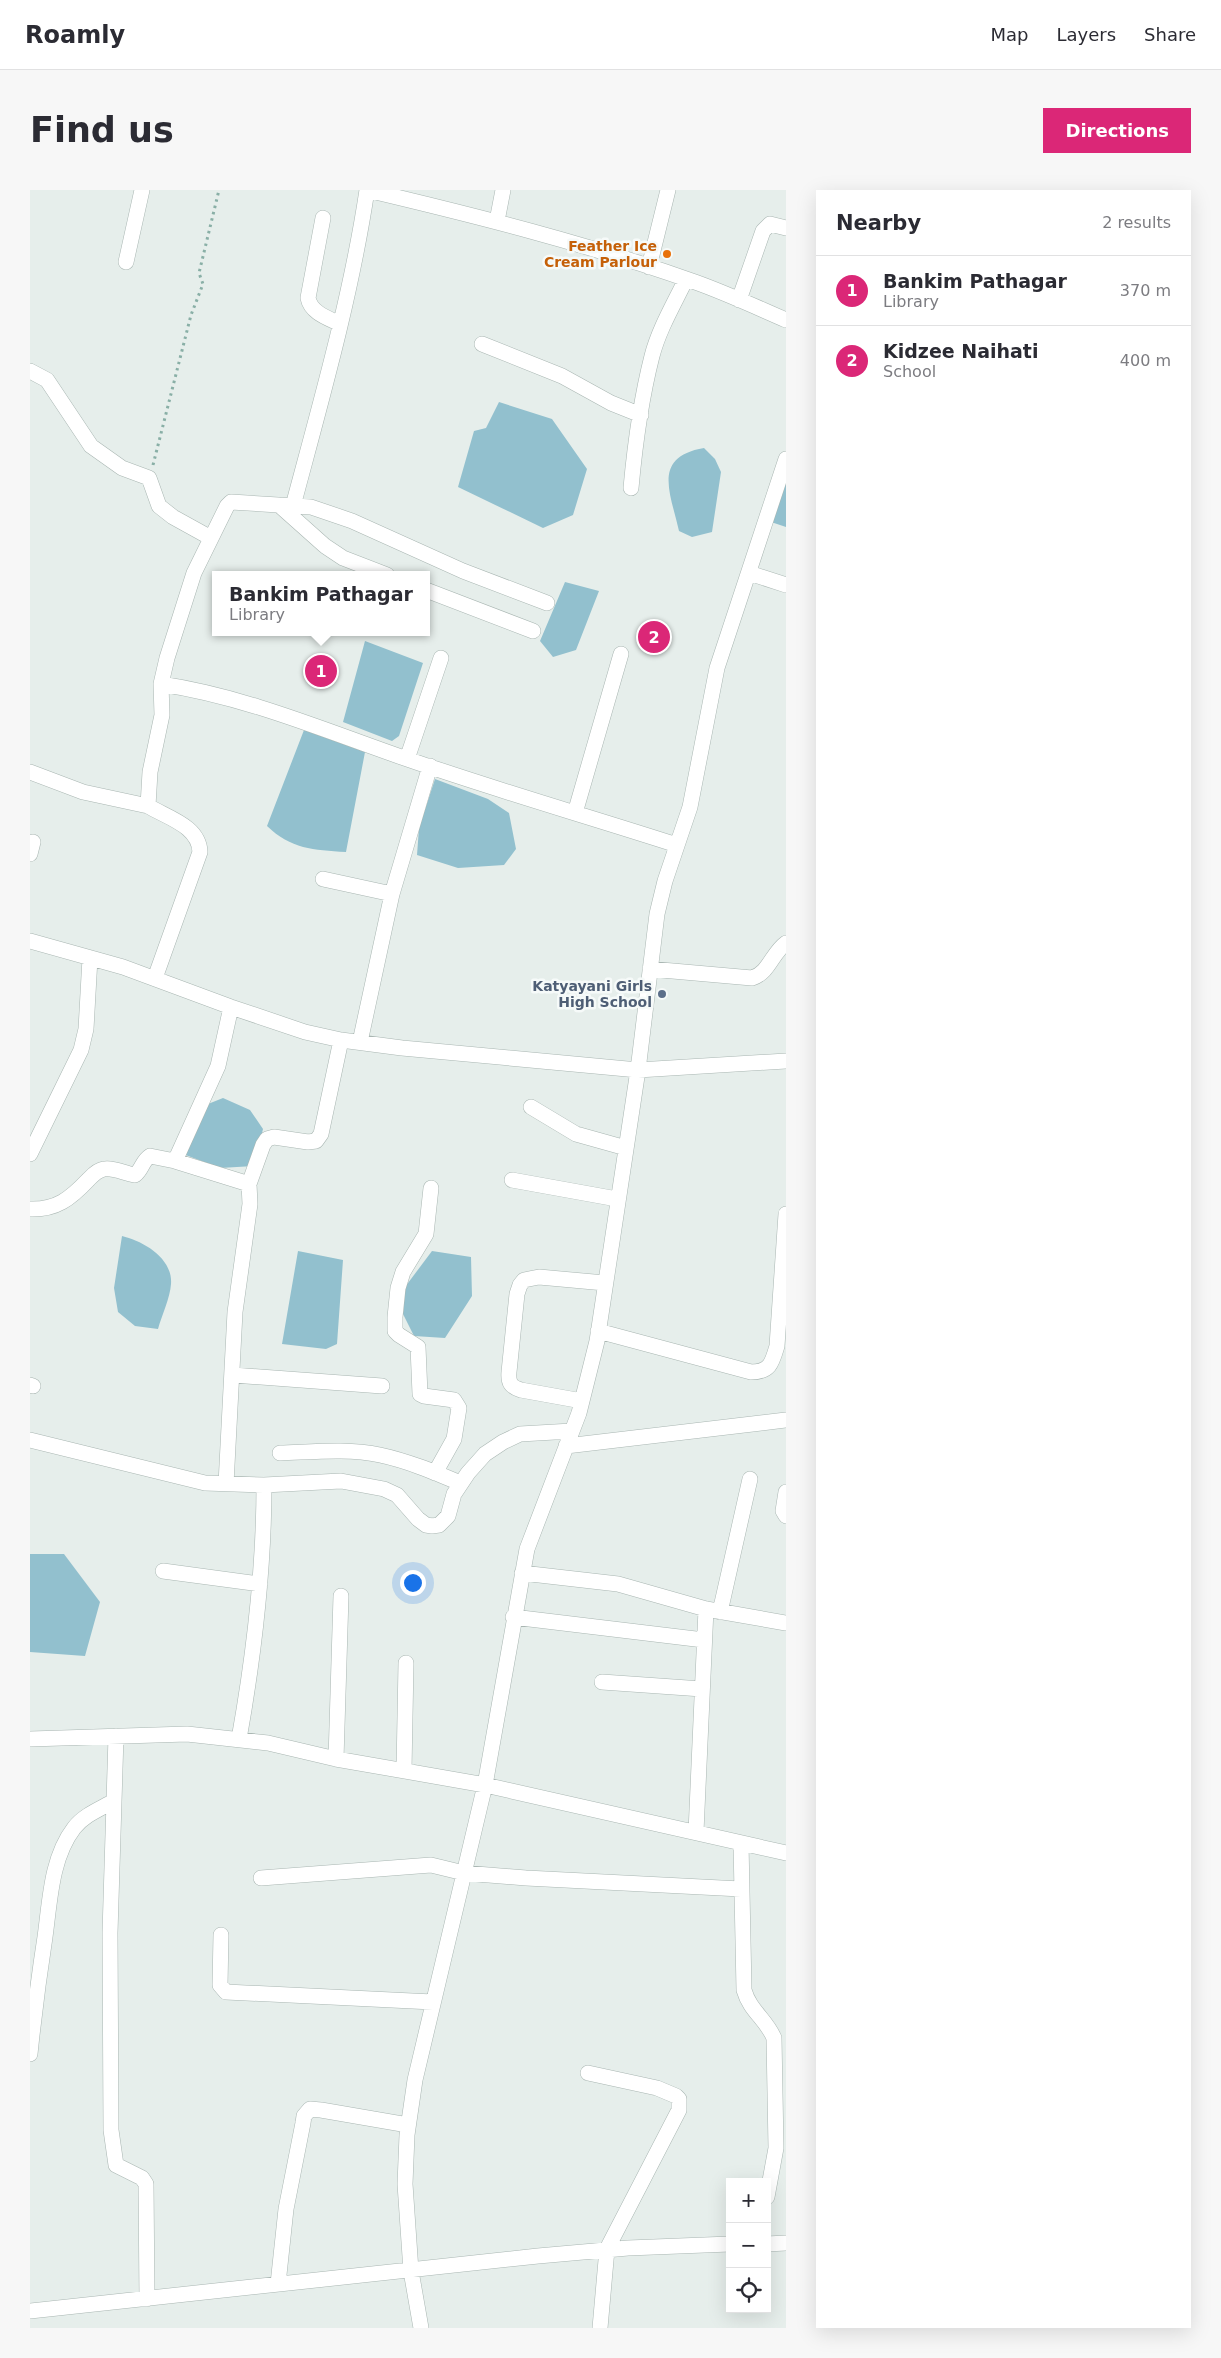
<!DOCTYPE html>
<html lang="en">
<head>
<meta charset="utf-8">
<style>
  :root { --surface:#fff; --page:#f7f7f7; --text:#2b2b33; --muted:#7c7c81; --line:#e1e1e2; --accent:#db2777 }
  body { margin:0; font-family:"DejaVu Sans",sans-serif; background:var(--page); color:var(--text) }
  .controls { position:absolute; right:15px; bottom:15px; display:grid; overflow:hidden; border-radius:0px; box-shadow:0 5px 20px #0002 }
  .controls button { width:45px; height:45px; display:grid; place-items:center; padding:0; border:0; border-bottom:1px solid var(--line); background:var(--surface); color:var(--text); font:25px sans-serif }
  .you { position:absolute; left:382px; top:1392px; width:18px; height:18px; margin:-12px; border:4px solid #fff; border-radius:50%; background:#1a73e8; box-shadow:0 0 0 8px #1a73e833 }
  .badge { display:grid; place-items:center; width:32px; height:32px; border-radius:50%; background:var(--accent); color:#fff; font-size:16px; font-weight:700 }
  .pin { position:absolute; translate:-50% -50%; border:2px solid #fff; box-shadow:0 1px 5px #0006 }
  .popup { position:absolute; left:182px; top:381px; width:218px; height:65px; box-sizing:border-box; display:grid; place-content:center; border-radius:0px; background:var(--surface); filter:drop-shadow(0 1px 4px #0005); font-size:16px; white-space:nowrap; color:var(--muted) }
  .popup b { font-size:19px; color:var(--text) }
  .popup::after { content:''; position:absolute; left:50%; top:100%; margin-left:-10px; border:10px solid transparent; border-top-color:var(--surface) }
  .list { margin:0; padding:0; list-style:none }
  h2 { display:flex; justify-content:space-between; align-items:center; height:65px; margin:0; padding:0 20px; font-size:21px }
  h2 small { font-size:16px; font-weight:400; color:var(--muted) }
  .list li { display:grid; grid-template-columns:32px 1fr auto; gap:15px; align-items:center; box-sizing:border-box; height:70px; padding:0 20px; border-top:1px solid var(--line) }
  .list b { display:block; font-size:19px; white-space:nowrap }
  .list p { margin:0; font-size:16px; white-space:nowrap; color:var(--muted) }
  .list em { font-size:16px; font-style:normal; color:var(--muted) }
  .icon { flex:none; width:28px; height:28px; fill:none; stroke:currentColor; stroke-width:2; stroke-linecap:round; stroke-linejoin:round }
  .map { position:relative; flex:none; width:756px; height:2138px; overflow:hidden; border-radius:0px }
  header { display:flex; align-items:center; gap:30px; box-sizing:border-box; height:70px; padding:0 25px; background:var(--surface); border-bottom:1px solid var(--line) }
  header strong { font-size:24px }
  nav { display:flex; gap:28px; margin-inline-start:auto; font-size:18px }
  .intro { display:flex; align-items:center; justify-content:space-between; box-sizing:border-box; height:120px; padding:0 30px }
  h1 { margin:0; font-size:35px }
  .button { padding:12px 22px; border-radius:0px; background:var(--accent); color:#fff; font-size:18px; font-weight:700 }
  main { display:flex; gap:30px; padding:0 30px }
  aside { flex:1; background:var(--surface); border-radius:0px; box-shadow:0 5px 20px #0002 }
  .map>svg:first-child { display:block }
  .water { fill:#92c0ce }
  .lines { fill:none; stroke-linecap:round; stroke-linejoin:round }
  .minor-casing { stroke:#a9b6b2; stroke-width:16 }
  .path { stroke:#89afa6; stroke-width:3; stroke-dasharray:2.5 4; stroke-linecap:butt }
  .minor { stroke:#fff; stroke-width:15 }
  .food-dot { fill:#e8710a; stroke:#f6faf9; stroke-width:2 }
  .service-dot { fill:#5c6f8a; stroke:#f6faf9; stroke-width:2 }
  .labels { text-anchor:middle; stroke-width:5; stroke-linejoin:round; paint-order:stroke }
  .food-label { font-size:14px; font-weight:bold; fill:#c56008; stroke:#f6faf9; text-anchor:end }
  .service-label { font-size:14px; font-weight:bold; fill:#4e5e75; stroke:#f6faf9; text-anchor:end }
</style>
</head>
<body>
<header>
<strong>Roamly</strong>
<nav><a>Map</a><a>Layers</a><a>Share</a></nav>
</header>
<div class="intro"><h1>Find us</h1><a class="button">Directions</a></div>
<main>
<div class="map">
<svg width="756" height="2138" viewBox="0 0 756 2138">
  <rect width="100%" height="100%" fill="#e6eeeb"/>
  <!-- water -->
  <path class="water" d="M469,212l53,17 35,50 -14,46 -30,13 -85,-41 16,-56 12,-3z
    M674,258l11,11 6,13 -9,60 -20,5 -13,-6c-8,-37 -28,-74 25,-83z
    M756,282v55l-15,-5z
    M535,392l34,9 -23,59 -23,7 -13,-16z
    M335,451l58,22 -24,73 -7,5 -49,-19z
    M274,540l61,22 -19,100c-33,-2 -55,-3 -79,-26z
    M405,589l53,20 21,14 7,36 -12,16 -46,3 -41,-13 2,-27z
    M193,908l27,12 13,19 -9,37 -34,2 -37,-14 20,-48z
    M92,1046c21,5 51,22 49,48 -1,14 -9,31 -13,45l-23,-3 -17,-14 -4,-24z
    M268,1061l45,9 -6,84 -11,5 -44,-5z
    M402,1061l39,6 1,39 -27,42 -31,-2 -11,-22 2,-27z
    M0,1364h34l36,48 -15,54 -55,-4z"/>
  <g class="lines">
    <!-- minor casing -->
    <g class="minor-casing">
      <path id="minor" d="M337,0c110,26 221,54 328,92 31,11 61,25 91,38
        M293,28l-15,80c3,15 20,20 32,26
        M467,31l6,-31
        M96,72l16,-72
        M619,77l19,-77
        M709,110l24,-69 7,-7 16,4
        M452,154l80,32 49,27 30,12
        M0,181l17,9 44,66 31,22 27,10 10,28 14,11 38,21
        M601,298c4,-44 10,-89 21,-132 7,-27 22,-52 34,-77
        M249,315l46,41 18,12 44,17
        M263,316c28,-105 58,-209 74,-316
        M719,383l37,12
        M396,400l107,41
        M517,413l-84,-32 -111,-50 -41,-14 -80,-5 -4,4 -33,67 -27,85 -6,26c86,13 165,47 246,75 89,31 180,57 270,86
        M377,569l34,-101
        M0,582l53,20 65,14
        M545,623l46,-159
        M0,664l3,-12
        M293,689l69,15 38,-128
        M0,751l93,26 108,40 74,25 36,8 61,8 236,22 148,-9
        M620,779l102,9c17,-5 20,-25 34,-35
        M125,788l45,-126c-1,-26 -32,-34 -52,-46l2,-34 12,-57 -1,-31
        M330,852l32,-148
        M501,917l45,27 50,14
        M0,964l51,-104 5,-21 4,-71
        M145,971l74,23 1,20 -15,108 -9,172
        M482,990l105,19
        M219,994l14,-39 4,-6 7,-2 34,5 8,-1 5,-7 20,-94
        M401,998l-5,46 -23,38 -5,16 -3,29v14l4,4 19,12 2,47 4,2 30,4 5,8 -5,31 -19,34
        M0,1019c26,1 40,-10 58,-29 4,-4 9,-10 16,-11 10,-2 21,5 31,6 7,-5 7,-14 15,-19l25,5 43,-95 13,-59
        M568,1141l153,41c19,0 21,-9 26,-26l9,-132
        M203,1185l149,11
        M0,1195l3,1
        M552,1211l-61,-11c-10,-3 -13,-7 -12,-18l8,-78 3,-9 4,-5 15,-3 66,6
        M0,1250l175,43 59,2 77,-4 43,8 13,6 21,24 8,6 6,1 7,-1 9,-9 6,-22 14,-21 17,-19 18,-12 17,-8 52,-3
        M536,1256l220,-26
        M250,1263c32,-1 68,-5 100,2 28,6 54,17 80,28
        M756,1302l-3,19 3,5
        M133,1381l97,13
        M492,1383l96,11 88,25 80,14
        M690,1422l30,-133
        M483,1427l191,23
        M572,1492l100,7
        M86,1546l-6,197 1,197 5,35 26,13 4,6 1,115
        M0,1549l157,-5 81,9 68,16 149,26 301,68
        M209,1549c15,-84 25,-169 25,-254
        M306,1569l5,-163
        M374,1580l2,-107
        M666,1642l10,-223
        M711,1653l3,147c6,21 22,29 30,48l2,110 -9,49
        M231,1688l170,-13 33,8 62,5 215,11
        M191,1745l-1,50 6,7 207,10
        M0,1864c4,-39 9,-78 15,-117 5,-36 6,-79 29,-109 10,-13 26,-19 40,-27
        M558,1883l69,15 19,8 3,3v11l-72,139 -7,79
        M737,2054l19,-1
        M248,2094l8,-75 17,-86 1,-7 6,-7 11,1 87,15
        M0,2121l508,-55 90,-8 102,-4
        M391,2138l-10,-57 -6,-87 2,-49 8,-55 70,-295 42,-236 52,-136 18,-72 41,-271 19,-156 8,-33 25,-74 27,-139 69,-209"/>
    </g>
    <!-- path -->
    <path class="path" d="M123,275l38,-150 12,-31 -4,-11 20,-83"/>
    <!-- minor -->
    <use href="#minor" class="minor"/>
  </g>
  <!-- markers -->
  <circle class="food-dot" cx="637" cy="64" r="5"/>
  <circle class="service-dot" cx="632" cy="804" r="5"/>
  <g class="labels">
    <!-- food labels -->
    <g class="food-label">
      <text x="627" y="61">Feather Ice<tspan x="627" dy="16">Cream Parlour</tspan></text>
    </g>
    <!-- service labels -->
    <g class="service-label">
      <text x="622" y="801">Katyayani Girls<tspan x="622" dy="16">High School</tspan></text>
    </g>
  </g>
</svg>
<div class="controls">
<button>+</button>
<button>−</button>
<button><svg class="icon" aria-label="locate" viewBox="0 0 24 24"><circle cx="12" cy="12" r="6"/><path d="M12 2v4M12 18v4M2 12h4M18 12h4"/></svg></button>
</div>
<div class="you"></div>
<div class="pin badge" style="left:291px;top:481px">1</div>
<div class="popup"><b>Bankim Pathagar</b>Library</div>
<div class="pin badge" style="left:624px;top:447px">2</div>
</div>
<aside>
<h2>Nearby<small>2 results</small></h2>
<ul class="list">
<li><span class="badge">1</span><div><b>Bankim Pathagar</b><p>Library</p></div><em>370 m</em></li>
<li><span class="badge">2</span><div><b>Kidzee Naihati</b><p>School</p></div><em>400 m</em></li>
</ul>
</aside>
</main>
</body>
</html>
